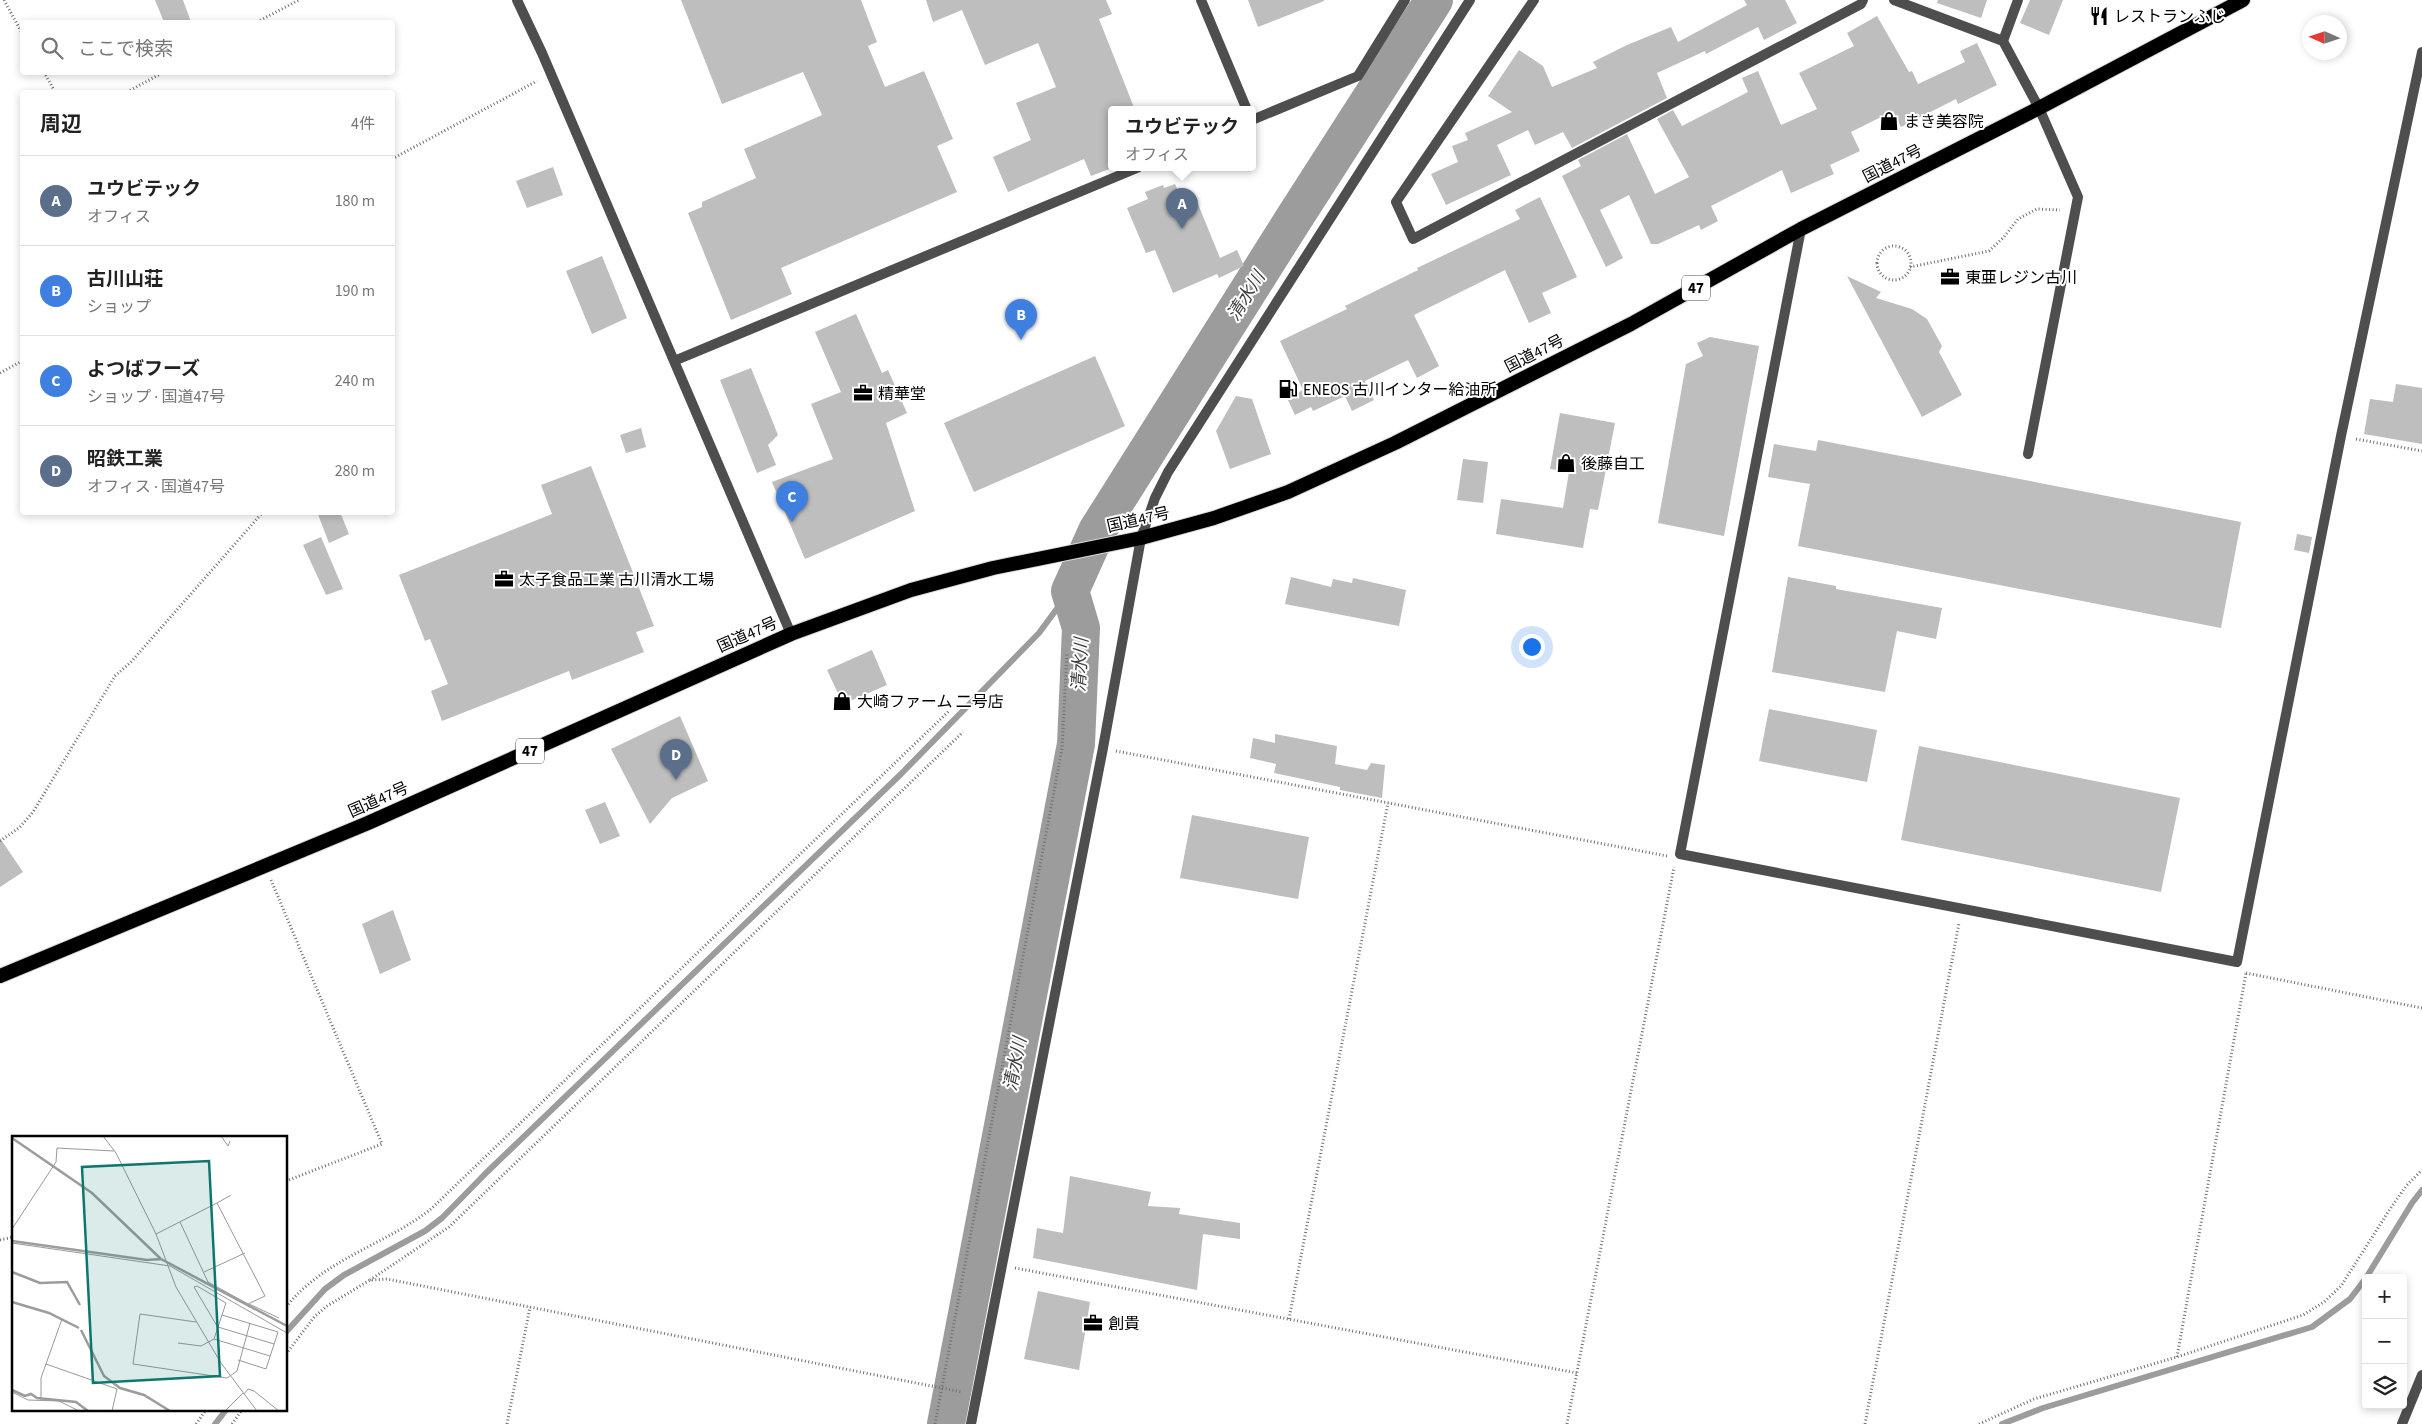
<!DOCTYPE html>
<html lang="ja">
<head>
<meta charset="utf-8">
<style>
  :root { --surface:#fff; --page:#f6f6f6; --text:#222; --muted:#767676; --line:#e0e0e0; --accent:#b45309 }
  body { margin:0; font-family:"Source Sans 3","Noto Sans JP",sans-serif; background:var(--page); color:var(--text) }
  .controls { position:absolute; right:15px; bottom:15px; display:grid; overflow:hidden; border-radius:5px; box-shadow:0 2px 8px #0003 }
  .controls button { width:45px; height:45px; display:grid; place-items:center; padding:0; border:0; border-bottom:1px solid var(--line); background:var(--surface); color:var(--text); font:25px sans-serif }
  .compass { position:absolute; left:2302px; top:15px; width:45px; height:45px; border-radius:50%; background:var(--surface); box-shadow:0 2px 8px #0003; rotate:273deg }
  .you { position:absolute; left:1531px; top:646px; width:18px; height:18px; margin:-12px; border:4px solid #fff; border-radius:50%; background:#1a73e8; box-shadow:0 0 0 8px #1a73e833 }
  .badge { display:grid; place-items:center; width:32px; height:32px; border-radius:50%; background:var(--accent); color:#fff; font-size:16px; font-weight:700 }
  .pin { position:absolute; translate:-50% -41px; filter:drop-shadow(0 1px 2px #0008) }
  .pin::after { content:''; position:absolute; top:26px; width:18px; height:15px; background:inherit; clip-path:polygon(0 0,100% 0,50% 100%) }
  .popup { position:absolute; left:1108px; top:106px; width:148px; height:65px; box-sizing:border-box; display:grid; place-content:center; border-radius:5px; background:var(--surface); filter:drop-shadow(0 1px 4px #0005); font-size:16px; white-space:nowrap; color:var(--muted) }
  .popup b { font-size:19px; color:var(--text) }
  .popup::after { content:''; position:absolute; left:50%; top:100%; margin-left:-10px; border:10px solid transparent; border-top-color:var(--surface) }
  .list { margin:0; padding:0; list-style:none }
  h2 { display:flex; justify-content:space-between; align-items:center; height:65px; margin:0; padding:0 20px; font-size:21px }
  h2 small { font-size:16px; font-weight:400; color:var(--muted) }
  .list li { display:grid; grid-template-columns:32px 1fr auto; gap:15px; align-items:center; box-sizing:border-box; height:90px; padding:0 20px; border-top:1px solid var(--line) }
  .list b { display:block; font-size:19px; white-space:nowrap }
  .list p { margin:0; font-size:16px; white-space:nowrap; color:var(--muted) }
  .list em { font-size:16px; font-style:normal; color:var(--muted) }
  .icon { flex:none; width:28px; height:28px; fill:none; stroke:currentColor; stroke-width:2; stroke-linecap:round; stroke-linejoin:round }
  .map { position:relative; flex:none; width:2422px; height:1424px; overflow:hidden }
  .search { position:absolute; background:var(--surface); box-shadow:0 2px 8px #0003; left:20px; top:20px; width:375px; height:55px; display:flex; align-items:center; gap:12px; box-sizing:border-box; padding:0 18px; border-radius:5px; color:var(--muted); font-size:19px }
  .panel { position:absolute; background:var(--surface); box-shadow:0 2px 8px #0003; left:20px; top:90px; width:375px; height:425px; border-radius:5px }
  .map>svg:first-child { display:block }
  .lines { fill:none; stroke-linecap:round; stroke-linejoin:round }
  .stream { stroke:#9c9c9c; stroke-width:6 }
  .river { stroke:#9c9c9c; stroke-width:38 }
  .building { fill:#bebebe }
  .trunk-casing { stroke:#dbdbdb; stroke-width:16 }
  .path { stroke:#707070; stroke-width:3; stroke-dasharray:1 2.5; stroke-linecap:butt }
  .service { stroke:#4e4e4e; stroke-width:10 }
  .minor { stroke:#4e4e4e; stroke-width:10 }
  .tertiary { stroke:#4e4e4e; stroke-width:10 }
  .trunk { stroke:#000; stroke-width:14 }
  .labels { text-anchor:middle; stroke-width:4; stroke-linejoin:round; paint-order:stroke }
  .shield { fill:#fff; stroke:#4c4c4c; stroke-width:1 }
  .shield-label { font-size:15px; font-weight:bold; fill:#000 }
  .poi-label { font-size:16px; fill:#000; stroke:#fff; text-anchor:start }
  .street-label { font-size:16px; fill:#000; stroke:#fff }
  .water-label { font-size:18px; font-style:italic; fill:#3d3d3d; stroke:#fff }
  .inset-river { fill:none; stroke:#9c9c9c; stroke-width:2.5 }
  .inset-road { fill:none; stroke:#999; stroke-width:1 }
  .view { fill:#0f766e; fill-opacity:0.15; stroke:#0f766e; stroke-width:2.5 }
  .inset-edge { fill:none; stroke:#000; stroke-width:2.5 }
</style>
</head>
<body>
<div class="map">
<svg width="2422" height="1424" viewBox="0 0 2422 1424">
  <rect width="100%" height="100%" fill="#fff"/>
  <g class="lines">
    <!-- stream -->
    <path class="stream" d="M2366,1278l46,-75 10,-13
      M286,1332l39,-43 19,-14 81,-44 17,-13 45,-46 414,-398 138,-141 31,-42
      M215,1424l11,-14
      M2002,1424l41,-16 269,-81 38,-28 16,-21"/>
    <!-- river -->
    <path class="river" d="M946,1424l130,-680 5,-116 -11,-37 27,-60 194,-308 143,-223"/>
  </g>
  <!-- building -->
  <path class="building" d="M155,0h28l8,22h-27z
    M681,0h180l16,42 -9,4 17,41 39,-16 29,68 -16,7 20,46 -176,76 11,26 -61,26 -43,-107 14,-6v-5l54,-24 -12,-29 78,-34 -19,-43 -81,32z
    M926,0h180l6,14 -13,5 36,91h-23v58l-21,8 -7,-17 -76,33 -15,-35 38,-17 -15,-37 40,-16 -18,-44 -53,22 -23,-55 -29,12z
    M1248,0h76v1l-66,26z
    M1744,0h41l12,23 -33,17 -6,-13 -52,27 -1,-3 -48,22 10,25 -95,50 -9,-16 -28,13 -7,-15 -31,15 14,30 -65,30 -15,-31 27,-12 -6,-16 16,-6 -3,-7 47,-21 -24,-16 31,-46 24,16 9,21 45,-19 -4,-6 34,-17 44,-18 7,15 69,-37z
    M1938,0h49l-6,18 -44,-15z
    M2030,0h33l-14,35 -29,-12z
    M1877,16l32,56 3,-1 6,13 47,-22 -5,-11 17,-8 20,42 -39,19 -2,-5 -55,28 -8,-16 -42,21 9,19 -30,14 4,9 -43,19 -9,-23 -71,36 7,15 -17,9 -2,-5 -41,19h-7l-22,-49 -29,15 23,48 -17,9 -44,-91 19,-10 -3,-6 49,-26 28,60 34,-17 -32,-58 16,-9 9,16 66,-34 -6,-14 16,-7 23,54 36,-16 -18,-36 55,-27 -7,-13z
    M553,167l10,28 -36,13 -11,-27z
    M1175,184l11,25 12,-5 22,54 17,-8 7,16 -25,12 -2,-4 -44,19 -18,-43 -9,3 -19,-45 21,-9 -3,-7 18,-7 1,3z
    M1540,197l37,80 -35,16 9,20 -22,10 -24,-53 -91,45 25,51 -22,12 -9,-18 -43,21 9,19 -22,11 -7,-15 -32,15 -2,-4 -16,8 -8,-17 16,-8 -23,-49 67,-32 -2,-3 73,-36 -1,-2 103,-49 -5,-9z
    M602,256l25,62 -35,16 -26,-63z
    M1847,276l34,16 -5,6 36,11 15,10 15,27 -3,6 23,43 -40,22z
    M856,314l26,59 6,-3 19,43 -21,10 29,88 -110,48 -33,-77 61,-23 -22,-55 30,-12 -26,-60z
    M1710,337l49,9 -35,190 -66,-13 28,-159 17,-8 -6,-13z
    M1095,356l30,70 -151,66 -30,-69z
    M751,368l27,67 -10,10 8,20 -19,8 -37,-93z
    M2396,384l26,4v56l-58,-10 6,-35 23,3z
    M1236,396l16,3 19,55 -41,15 -14,-38z
    M1560,413l55,10 -17,87 -8,-1 -7,39 -87,-14 5,-35 62,9 6,-36 -19,-3z
    M641,428l5,19 -20,6 -6,-18z
    M1818,440l423,82 -20,106 -423,-82 12,-62 -42,-7 6,-33 42,7z
    M1463,459l25,3 -5,41 -26,-3z
    M591,466l63,160 -18,6 8,20 -72,28 -3,-9 -127,50 -11,-30 17,-7 -18,-45 -5,2 -26,-66 153,-61 -11,-29z
    M317,512h23l9,22 -20,9z
    M2297,534l15,3 -3,16 -15,-3z
    M321,537l22,52 -17,6 -23,-50z
    M1291,577l40,10 2,-8 19,4 1,-5 53,12 -7,36 -114,-22z
    M1788,577l48,9v3l106,19 -6,31 -39,-8 -12,61 -113,-20z
    M872,650l15,35 -44,19 -16,-34z
    M1769,709l108,21 -10,52 -108,-21z
    M680,716l28,65 -36,17 -22,26 -39,-75z
    M1275,734l62,12 -2,18 32,6 4,-7 14,2 -3,33 -42,-8v-3l-66,-14 2,-9 -26,-6 3,-20 22,5z
    M1919,746l261,52 -19,94 -260,-52z
    M605,802l15,34 -20,8 -15,-34z
    M1192,815l117,22 -11,62 -118,-21z
    M0,838l23,34 -23,15z
    M393,910l18,50 -31,14 -18,-50z
    M1070,1176l81,16 -3,14 32,2 -1,6 61,9v16l-37,-5 -6,56 -164,-32 4,-30 26,5z
    M1038,1291l52,11 -11,68 -55,-11z"/>
  <g class="lines">
    <!-- trunk casing -->
    <g class="trunk-casing">
      <path id="trunk" d="M0,976l368,-153 423,-189 120,-44 82,-22 148,-30 73,-20 74,-26 107,-49 236,-119 170,-95 238,-121 204,-108"/>
    </g>
    <!-- path -->
    <path class="path" d="M4,0l18,33
      M257,22l42,-22
      M44,72l11,20
      M127,92l37,-20
      M392,159l145,-78
      M1877 263a17 17 0 1 1 34 0a17 17 0 1 1-34 0Z
      M1910,267l79,-16 15,-14 14,-18 19,-10 23,1
      M0,373l22,-12
      M2356,439l66,12
      M1116,751l551,105
      M0,841l20,-14 13,-15 82,-136 16,-14 132,-150
      M271,880l111,264 -96,37
      M2246,973l176,35
      M0,1240l14,-3
      M1015,1268l562,105
      M370,1280l79,-53 514,-495
      M286,1307c38,-48 99,-62 145,-98l518,-498
      M1289,1319l99,-516
      M286,1354l29,-38 12,-10 43,-26 17,-1 575,113
      M2177,1357l69,-384
      M196,1424l10,-14
      M232,1424l10,-14
      M507,1424l23,-117
      M935,1424l127,-675 5,-97
      M1567,1424l107,-557
      M1865,1424l94,-501
      M1979,1424l55,-25 143,-42 126,-42 21,-13 17,-16 51,-80 15,-21 15,-15"/>
    <!-- service -->
    <path class="service" d="M2028,454l50,-257 -39,-89"/>
    <!-- minor -->
    <path class="minor" d="M517,0l25,53 249,581
      M1201,0l46,110
      M1534,0l-138,202 17,37 448,-235 2,-4
      M1894,0l109,41 36,67
      M2003,41l15,-41
      M1252,120l106,-44 47,-76
      M1801,229l-121,625 557,108 104,-526 81,-384
      M674,361l463,-193
      M1141,538l14,-40 13,-26 302,-472
      M2402,1424l20,-49"/>
    <!-- tertiary -->
    <path class="tertiary" d="M971,1424l132,-676 38,-210"/>
    <!-- trunk -->
    <use href="#trunk" class="trunk"/>
  </g>
  <!-- icons -->
  <defs>
    <g id="restaurant-bare" transform="scale(1.5)"><path d="M-5-6h1v4h1v-4h1v4h1v-4h1v5L-1.5 .5V6h-2V.5L-5-1ZM5-6V6H3V1.5H1.5Q1.5-4 5-6Z" fill="#000" stroke="#fff" stroke-width="2.5" paint-order="stroke"/></g>
    <g id="shop-bare" transform="scale(1.5)"><path d="M-5-2.5h2.3a2.7 3.5 0 0 1 5.4 0H5L5.5 6h-11ZM-1.5-2.5h3a1.5 2.3 0 0 0-3 0Z" fill="#000" stroke="#fff" stroke-width="2.5" paint-order="stroke"/></g>
    <g id="office-bare" transform="scale(1.5)"><path d="M-6-3h4V-5.5h4V-3h4V5H-6ZM-1-4.5V-3h2v-1.5ZM-6 0V1H6V0Z" fill="#000" stroke="#fff" stroke-width="2.5" paint-order="stroke"/></g>
    <g id="fuel-bare" transform="scale(1.5)"><path d="M-5.5-6h7V0h2V4h1.3V-2.5L3-4.5l.8-.8L6-3V5H2.5V1h-1V6h-7ZM-4.2-4.7v3.2H.2V-4.7Z" fill="#000" stroke="#fff" stroke-width="2.5" paint-order="stroke"/></g>
  </defs>
  <g fill-rule="evenodd">
    <use href="#restaurant-bare" x="2099" y="16"/>
    <use href="#shop-bare" x="1889" y="121"/>
    <use href="#office-bare" x="1950" y="277"/>
    <use href="#fuel-bare" x="1288" y="389"/>
    <use href="#office-bare" x="863" y="393"/>
    <use href="#shop-bare" x="1566" y="463"/>
    <use href="#office-bare" x="504" y="579"/>
    <use href="#shop-bare" x="842" y="701"/>
    <use href="#office-bare" x="1093" y="1323"/>
  </g>
  <g class="labels">
    <!-- shield labels -->
    <g class="shield">
      <rect x="1682" y="275.5" width="28" height="25" rx="4"/>
      <rect x="516" y="738.5" width="28" height="25" rx="4"/>
    </g>
    <g class="shield-label">
      <text x="1696" y="293">47</text>
      <text x="530" y="756">47</text>
    </g>
    <!-- poi labels -->
    <g class="poi-label">
      <text x="2114" y="22">レストランふじ</text>
      <text x="1904" y="127">まき美容院</text>
      <text x="1965" y="283">東亜レジン古川</text>
      <text x="1303" y="395">ENEOS 古川インター給油所</text>
      <text x="878" y="399">精華堂</text>
      <text x="1581" y="469">後藤自工</text>
      <text x="519" y="585">太子食品工業 古川清水工場</text>
      <text x="857" y="707">大崎ファーム 二号店</text>
      <text x="1108" y="1329">創貴</text>
    </g>
    <!-- street labels -->
    <g class="street-label">
      <text transform="translate(1892 163) rotate(-27)" y="6">国道47号</text>
      <text transform="translate(1534 353) rotate(-27)" y="6">国道47号</text>
      <text transform="translate(1138 519) rotate(-13)" y="6">国道47号</text>
      <text transform="translate(747 634) rotate(-24)" y="6">国道47号</text>
      <text transform="translate(378 799) rotate(-24)" y="6">国道47号</text>
    </g>
    <!-- water labels -->
    <g class="water-label">
      <text transform="translate(1246 296) rotate(-58)" y="6">清水川</text>
      <text transform="translate(1080 665) rotate(-87)" y="6">清水川</text>
      <text transform="translate(1015 1064) rotate(-79)" y="6">清水川</text>
    </g>
  </g>
  <!-- overview -->
  <g transform="translate(12 1136)">
    <rect width="275" height="275" fill="#fff"/>
    <path class="inset-river" d="M0,2l80,55 69,66M0,105l135,19 14,-1 126,67M0,136l28,11 27,-1 13,23M0,166l37,11 30,15M69,194l23,46 16,12 24,7 26,16M0,254l13,6 6,-2 6,4 39,4 12,9"/>
    <path class="inset-road" d="M91,0l13,17 40,81 20,53 45,76 36,48M209,0l7,10 2,-5M205,67l14,-8M0,93l44,-67 1,-14 57,3M144,98l61,-31 48,93 -17,8 -40,-22 -28,-60M0,107l158,23 117,67M192,136l41,-19M237,168l30,14M210,179l56,17 -12,37 -28,-9M184,186l-56,-8 -7,50 94,14 10,-7 13,-48M202,203l56,17M166,207l23,3 13,-7 12,-36 -29,-17 -3,1 23,39 1,1 56,17M34,228l71,25 -5,22M0,256l16,8 31,1 20,10M232,258l4,-5 6,2 25,20M29,264v-22l21,-59M213,275l18,-18"/>
    <path class="view" d="M197,25l11,215 -127,7 -11,-216z"/>
    <rect width="275" height="275" class="inset-edge"/>
  </g>
</svg>
<div class="controls">
<button>+</button>
<button>−</button>
<button><svg class="icon" aria-label="layers" viewBox="0 0 24 24"><path d="M12 4l9 5-9 5-9-5zM3 14l9 5 9-5"/></svg></button>
</div>
<svg class="compass" viewBox="-18 -18 36 36"><path d="M0-13l5 13h-10z" fill="#e53935"/><path d="M0 13l5-13h-10z" fill="#767676"/></svg>
<div class="you"></div>
<div class="pin badge" style="left:1182px;top:229px;background:#5c6f8a">A</div>
<div class="popup"><b>ユウビテック</b>オフィス</div>
<div class="pin badge" style="left:1021px;top:340px;background:#3f7fe0">B</div>
<div class="pin badge" style="left:792px;top:522px;background:#3f7fe0">C</div>
<div class="pin badge" style="left:676px;top:780px;background:#5c6f8a">D</div>
<div class="search"><svg class="icon" aria-label="search" viewBox="0 0 24 24"><circle cx="10" cy="10" r="6"/><path d="M15 15l6 6"/></svg>ここで検索</div>
<section class="panel">
<h2>周辺<small>4件</small></h2>
<ul class="list">
<li><span class="badge" style="background:#5c6f8a">A</span><div><b>ユウビテック</b><p>オフィス</p></div><em>180 m</em></li>
<li><span class="badge" style="background:#3f7fe0">B</span><div><b>古川山荘</b><p>ショップ</p></div><em>190 m</em></li>
<li><span class="badge" style="background:#3f7fe0">C</span><div><b>よつばフーズ</b><p>ショップ · 国道47号</p></div><em>240 m</em></li>
<li><span class="badge" style="background:#5c6f8a">D</span><div><b>昭鉄工業</b><p>オフィス · 国道47号</p></div><em>280 m</em></li>
</ul>
</section>
</div>
</body>
</html>
